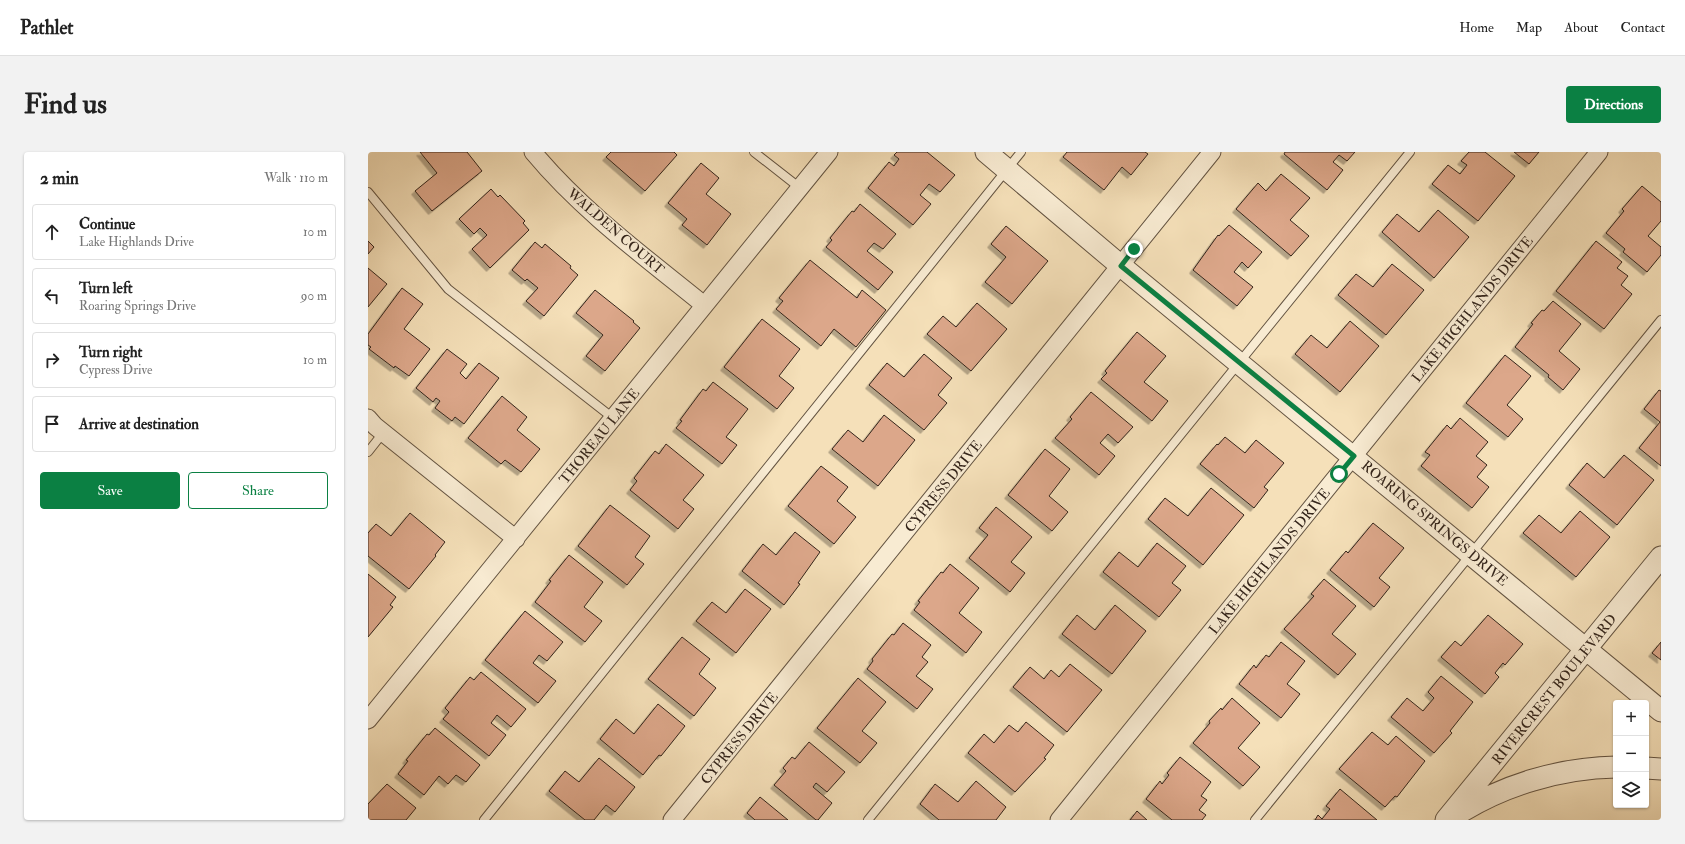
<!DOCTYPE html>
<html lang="en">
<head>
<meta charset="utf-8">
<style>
  :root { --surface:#fff; --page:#f2f2f2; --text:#222; --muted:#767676; --line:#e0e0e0; --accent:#0b8043 }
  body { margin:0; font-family:"IM FELL Double Pica",serif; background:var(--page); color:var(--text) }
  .controls { position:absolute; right:12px; bottom:12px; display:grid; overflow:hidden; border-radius:4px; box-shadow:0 1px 3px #0004 }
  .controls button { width:36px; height:36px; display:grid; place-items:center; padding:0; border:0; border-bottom:1px solid var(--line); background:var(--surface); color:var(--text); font:20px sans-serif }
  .stop { position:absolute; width:12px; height:12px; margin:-9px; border:3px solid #0b8043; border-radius:50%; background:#fff }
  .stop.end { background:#0b8043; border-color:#fff; box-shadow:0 1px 4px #0008 }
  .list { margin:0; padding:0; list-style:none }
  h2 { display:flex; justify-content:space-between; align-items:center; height:52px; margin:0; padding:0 16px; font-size:17px }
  h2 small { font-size:13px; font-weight:400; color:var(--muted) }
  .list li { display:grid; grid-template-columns:26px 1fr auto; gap:12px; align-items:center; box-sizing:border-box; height:56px; margin:0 8px 8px; padding:0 8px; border:1px solid var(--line); border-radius:4px }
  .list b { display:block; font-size:15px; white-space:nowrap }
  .list p { margin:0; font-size:13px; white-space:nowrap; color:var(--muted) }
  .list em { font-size:13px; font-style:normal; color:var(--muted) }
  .actions { display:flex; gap:8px; padding:12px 16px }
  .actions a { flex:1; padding:9px 0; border:1px solid var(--accent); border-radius:4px; text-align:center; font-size:14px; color:var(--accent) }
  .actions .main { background:var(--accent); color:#fff }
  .icon { flex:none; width:22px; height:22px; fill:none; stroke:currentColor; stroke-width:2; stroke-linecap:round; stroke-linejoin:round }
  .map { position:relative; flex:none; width:1293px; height:668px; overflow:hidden; border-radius:4px }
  header { display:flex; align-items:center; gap:24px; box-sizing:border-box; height:56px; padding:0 20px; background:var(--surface); border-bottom:1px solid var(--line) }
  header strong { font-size:19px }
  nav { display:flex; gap:22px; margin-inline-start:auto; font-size:14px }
  .intro { display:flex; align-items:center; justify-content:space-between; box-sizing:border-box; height:96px; padding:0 24px }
  h1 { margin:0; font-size:28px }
  .button { padding:10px 18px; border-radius:4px; background:var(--accent); color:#fff; font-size:14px; font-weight:700 }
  main { display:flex; gap:24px; padding:0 24px }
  aside { flex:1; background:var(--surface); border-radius:4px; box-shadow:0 1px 3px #0004 }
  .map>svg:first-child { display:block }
  .building { fill:#dca78a; stroke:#34251b; filter:url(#shadow) }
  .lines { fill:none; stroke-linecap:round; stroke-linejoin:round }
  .service-casing { stroke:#645442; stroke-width:10 }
  .minor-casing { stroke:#645442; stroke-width:19 }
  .tertiary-casing { stroke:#645442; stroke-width:23 }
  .service { stroke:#f8ebd2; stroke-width:8 }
  .minor { stroke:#f8ebd2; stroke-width:17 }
  .tertiary { stroke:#f8ebd2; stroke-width:21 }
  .route { stroke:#0b8043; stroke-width:5 }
  .labels { text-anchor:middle; stroke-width:3; stroke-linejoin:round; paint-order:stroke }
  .street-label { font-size:14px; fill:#34251b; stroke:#f8ebd2 }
</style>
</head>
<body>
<header>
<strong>Pathlet</strong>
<nav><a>Home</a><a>Map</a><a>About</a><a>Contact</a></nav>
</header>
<div class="intro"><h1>Find us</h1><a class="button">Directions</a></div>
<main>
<aside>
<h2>2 min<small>Walk · 110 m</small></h2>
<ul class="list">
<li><svg class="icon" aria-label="ahead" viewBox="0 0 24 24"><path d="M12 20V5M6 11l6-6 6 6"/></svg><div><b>Continue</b><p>Lake Highlands Drive</p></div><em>10 m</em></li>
<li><svg class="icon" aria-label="left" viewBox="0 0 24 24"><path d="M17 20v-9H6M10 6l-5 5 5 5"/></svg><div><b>Turn left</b><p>Roaring Springs Drive</p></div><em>90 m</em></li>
<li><svg class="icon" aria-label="right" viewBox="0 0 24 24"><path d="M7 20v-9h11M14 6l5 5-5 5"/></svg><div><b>Turn right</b><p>Cypress Drive</p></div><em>10 m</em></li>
<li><svg class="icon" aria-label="arrive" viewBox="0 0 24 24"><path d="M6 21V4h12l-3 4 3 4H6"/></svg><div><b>Arrive at destination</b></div></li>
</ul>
<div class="actions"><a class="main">Save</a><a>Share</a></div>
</aside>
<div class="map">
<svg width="1293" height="668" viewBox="0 0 1293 668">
  <defs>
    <filter id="shadow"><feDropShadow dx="-3.5" dy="3.5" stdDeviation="0" flood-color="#0004"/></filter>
  </defs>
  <rect width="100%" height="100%" fill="#f5e0b9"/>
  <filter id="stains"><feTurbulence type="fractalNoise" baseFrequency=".005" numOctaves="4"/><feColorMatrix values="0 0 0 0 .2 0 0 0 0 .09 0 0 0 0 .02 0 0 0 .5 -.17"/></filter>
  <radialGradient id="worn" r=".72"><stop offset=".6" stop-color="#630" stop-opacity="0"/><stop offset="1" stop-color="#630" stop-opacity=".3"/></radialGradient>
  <!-- building -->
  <path class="building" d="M52,0h47l15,19 -50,40 -17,-20 22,-18z
    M243,0h63l3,3 -32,36 -39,-34z
    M529,0h30l28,23 -15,17 -11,-8 -9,11 11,9 -18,21 -45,-37 21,-26 5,4 5,-7 -5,-4z
    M699,0h78l3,2 -17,21 -9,-8 -18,23 -41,-33z
    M917,0h70l-8,9 -8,-6 -6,7 10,8 -16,20 -43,-36z
    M1101,0h16l30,24 -37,45 -46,-37 16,-19 12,9 7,-9 -6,-4z
    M1146,0h25l-10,12z
    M333,11l18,15 -13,16 25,20 -24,31 -25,-20 5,-6 -19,-16z
    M913,22l29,24 -20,22 19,16 -18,20 -55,-47 22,-26 8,8z
    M1274,34l19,16v19l-13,15 13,11v8l-14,17 -24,-20 2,-3 -19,-16 18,-22 -2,-2z
    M123,37l7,8 2,-2 25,26 -2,2 6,7 -39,38 -18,-19 15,-14 -7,-7 -6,6 -15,-15z
    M492,52l36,30 -13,15 -9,-6 -7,8 26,21 -15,18 -52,-43 6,-7 -2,-2 22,-27 2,1z
    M1070,58l31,27 -35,41 -52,-46 15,-18 22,18z
    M861,73l33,27 -14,16 -6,-6 -8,10 19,15 -16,19 -44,-36 25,-35 1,1z
    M638,74l42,35 -36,43 -27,-22 21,-25 -15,-13z
    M0,89l6,6 -6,7z
    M1228,89l26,21 -5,6 11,8 -7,9 11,9 -28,35 -48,-38z
    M167,90l7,6 3,-4 26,22 -1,2 8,7 -34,41 -18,-15 12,-13 -11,-9 -2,2 -13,-11z
    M442,108l47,38 5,-8 24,20 -30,37 -22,-18 -13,17 -45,-37 7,-8 -4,-3z
    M1024,112l32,26 -38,45 -48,-40 18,-21 17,13z
    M0,116l19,16 -19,23z
    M34,136l21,16 -19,25 26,20 -21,27 -14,-10 -1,2 -25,-19 2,-2 -3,-2v-11z
    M227,138l39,31 -1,1 7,6 -35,43 -19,-15 17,-21 -27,-22z
    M1185,149l28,23 -22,27 21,18 -17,21 -15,-13 1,-2 -34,-28 18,-23 -2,-1 11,-13 2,1z
    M609,151l30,26 -36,42 -44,-37 16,-18 13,11z
    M394,167l38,30 -21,27 15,12 -17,21 -53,-42z
    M982,169l29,25 -39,46 -45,-38 16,-19 16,13z
    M769,180l29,24 -22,26 24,19 -16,20 -51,-42 6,-6 -2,-2z
    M79,197l20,15 -7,9 6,6 13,-16 20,15 -35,46 -9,-7 -3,4 -17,-13 5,-7 -4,-3 -3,4 -17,-14z
    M556,202l28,24 -14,17 9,8 -23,27 -55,-45 18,-22 17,14z
    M1137,203l26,21 -24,29 16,14 -15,18 -42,-34z
    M345,230l35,27 -22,28 11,8 -15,19 -46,-36 6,-7 -2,-1 23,-31 3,2z
    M1291,238l2,1v75l-22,-18 21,-26 -16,-13z
    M723,240l42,35 -15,16 -10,-9 -8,9 15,13 -16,19 -44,-37 17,-19 -2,-2z
    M134,244l25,21 -10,13 23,19 -19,23 -16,-12 -4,4 -33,-26z
    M516,263l31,25 -37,46 -46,-37 16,-19 15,12z
    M1092,266l28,24 -12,14 11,9 -10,12 12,10 -17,21 -51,-42 9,-11 -5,-3 22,-27 4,4z
    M857,285l20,16 11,-13 28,23 -20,24 4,3 -14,18 -54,-44 17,-20 1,1z
    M298,292l38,31 -21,25 11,9 -16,20 -48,-39 7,-9 -3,-3 21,-27 4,3z
    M677,297l25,20 -21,27 19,16 -16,19 -44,-36z
    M1256,303l30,25 -37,45 -48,-40 18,-22 17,15z
    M453,314l27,21 -11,14 19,16 -22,27 -46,-38z
    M843,336l33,27 -41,50 -55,-46 17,-21 23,18z
    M242,353l40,31 -15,21 9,7 -17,21 -49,-39z
    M628,355l36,30 -21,25 14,11 -15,19 -41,-34 19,-23 -9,-7z
    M1212,359l30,26 -34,40 -53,-44 16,-18 22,18z
    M42,361l35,29 -10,13 1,1 -27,33 -41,-33v-23l8,-9 15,12z
    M1005,371l31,25 -25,30 11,9 -16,20 -44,-37 16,-19 2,2z
    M427,380l25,20 -22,31 2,1 -16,21 -42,-34 21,-27 13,11z
    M789,391l29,23 -14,17 9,7 -22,27 -56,-45 16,-20 19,15z
    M201,403l34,27 -19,25 18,14 -17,21 -50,-40 16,-21 -2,-1z
    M582,412l29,24 -20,25 23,19 -16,21 -52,-43 6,-8 -2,-1 23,-29 2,1z
    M0,422l28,23 -6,8 3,2 -25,30z
    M956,427l32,27 -24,28 24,20 -18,21 -54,-46 30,-33 -3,-2z
    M377,437l26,20 -35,44 -40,-32 16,-19 14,11z
    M747,453l31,26 -34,43 -50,-40 15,-19 18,15z
    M157,459l38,31 -16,19 -8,-6 -6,8 23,18 -18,22 -53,-43z
    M1120,463l35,29 -18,21 -2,-2 -8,10 4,4 -14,17 -44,-37 14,-16 6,5z
    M535,471l28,22 -9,12 6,5 -12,14 17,13 -16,20 -50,-40 6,-8 -1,-2 20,-25 2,1z
    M314,485l28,22 -11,15 17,14 -22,28 -46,-37z
    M913,490l24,19 -18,23 13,10 -19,24 -42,-34 15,-19 2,3 10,-13 3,2z
    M1293,490v18l-9,-7z
    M702,512l32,26 -35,42 -54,-45 17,-20 14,12 7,-9 8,7z
    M113,520l45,37 -15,18 -14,-12 -6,8 15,12 -17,21 -46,-37 6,-7 -4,-4 25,-31 4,3z
    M1073,524l32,26 -23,29 2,2 -18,20 -43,-36 16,-19 16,13 11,-13 -6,-6z
    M490,526l28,24 -24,29 15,12 -17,20 -43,-35z
    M864,546l28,25 -22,25 22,19 -17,19 -50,-43 17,-20 -1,-2 12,-13 1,2z
    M290,552l27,22 -24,30 -2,-1 -16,20 -43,-36 16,-20 18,15z
    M658,570l28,23 -10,13 2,1 -31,33 -47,-39 16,-19 10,9 15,-18 9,7z
    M67,576l45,37 -14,17 -10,-7 -8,9 -9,-8 -15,19 -26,-21 10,-13 -2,-1 21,-26 2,1z
    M1004,580l16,13 8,-9 29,25 -28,36 -2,-1 -10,11 -46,-38z
    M441,590l36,30 -18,20 -11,-9 -3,4 19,16 -14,17h-2l-42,-35 12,-14 -3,-3 9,-11 3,2z
    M812,605l31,25 -10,14 6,4 -8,10 7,5 -4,5h-30l-26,-21 14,-18 2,3 7,-9 -2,-2z
    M231,606l36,29 -20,25 -9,-7 -12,15h-9l-36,-29 16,-20 14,11z
    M608,629l30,26 -10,13h-57l-19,-16 15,-20 23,18z
    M19,632l29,24 -10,12h-38v-16z
    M972,637l37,31h-62l3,-5 4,4 8,-10 -4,-3z
    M392,645l28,23h-33l-8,-7z
    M769,659l10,9h-17z"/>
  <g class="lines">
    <!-- service casing -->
    <g class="service-casing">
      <path id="service" d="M386,0l46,36
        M0,40l80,97 165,129
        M0,300l15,-19
        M116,668l537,-668
        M500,668l542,-668
        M887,668l406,-500"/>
    </g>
    <!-- minor casing -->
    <g class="minor-casing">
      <path id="minor" d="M165,0c49,59 112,105 171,153
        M0,266l7,8 141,113
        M0,568l461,-568
        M304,668l540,-668
        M691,668l540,-668"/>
    </g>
    <!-- tertiary casing -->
    <g class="tertiary-casing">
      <path id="tertiary" d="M618,0l135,114 540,445
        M1278,616l15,1
        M1088,663c47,-30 104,-47 160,-48
        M1078,668l215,-263"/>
    </g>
    <!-- service -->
    <use href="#service" class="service"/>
    <!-- minor -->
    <use href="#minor" class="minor"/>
    <!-- tertiary -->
    <use href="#tertiary" class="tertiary"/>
  </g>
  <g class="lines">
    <!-- route -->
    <path class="route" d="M766,97l-13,17 233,190 -15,18"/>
  </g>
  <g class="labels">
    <!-- street labels -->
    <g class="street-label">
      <text transform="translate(248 79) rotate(41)" y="5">WALDEN COURT</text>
      <text transform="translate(1104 157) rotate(-51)" y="5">LAKE HIGHLANDS DRIVE</text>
      <text transform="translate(231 284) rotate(-51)" y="5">THOREAU LANE</text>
      <text transform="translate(575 334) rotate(-51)" y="5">CYPRESS DRIVE</text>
      <text transform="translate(1067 371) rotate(40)" y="5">ROARING SPRINGS DRIVE</text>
      <text transform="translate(901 409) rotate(-51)" y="5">LAKE HIGHLANDS DRIVE</text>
      <text transform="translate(1186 537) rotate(-51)" y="5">RIVERCREST BOULEVARD</text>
      <text transform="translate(371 586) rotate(-51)" y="5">CYPRESS DRIVE</text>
    </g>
  </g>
  <rect width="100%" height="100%" filter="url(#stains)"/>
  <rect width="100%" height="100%" fill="url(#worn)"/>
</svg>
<div class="controls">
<button>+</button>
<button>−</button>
<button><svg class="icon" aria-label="layers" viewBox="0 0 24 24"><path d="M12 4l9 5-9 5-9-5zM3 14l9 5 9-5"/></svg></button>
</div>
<div class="stop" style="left:971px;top:322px"></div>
<div class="stop end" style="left:766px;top:97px"></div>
</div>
</main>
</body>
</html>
